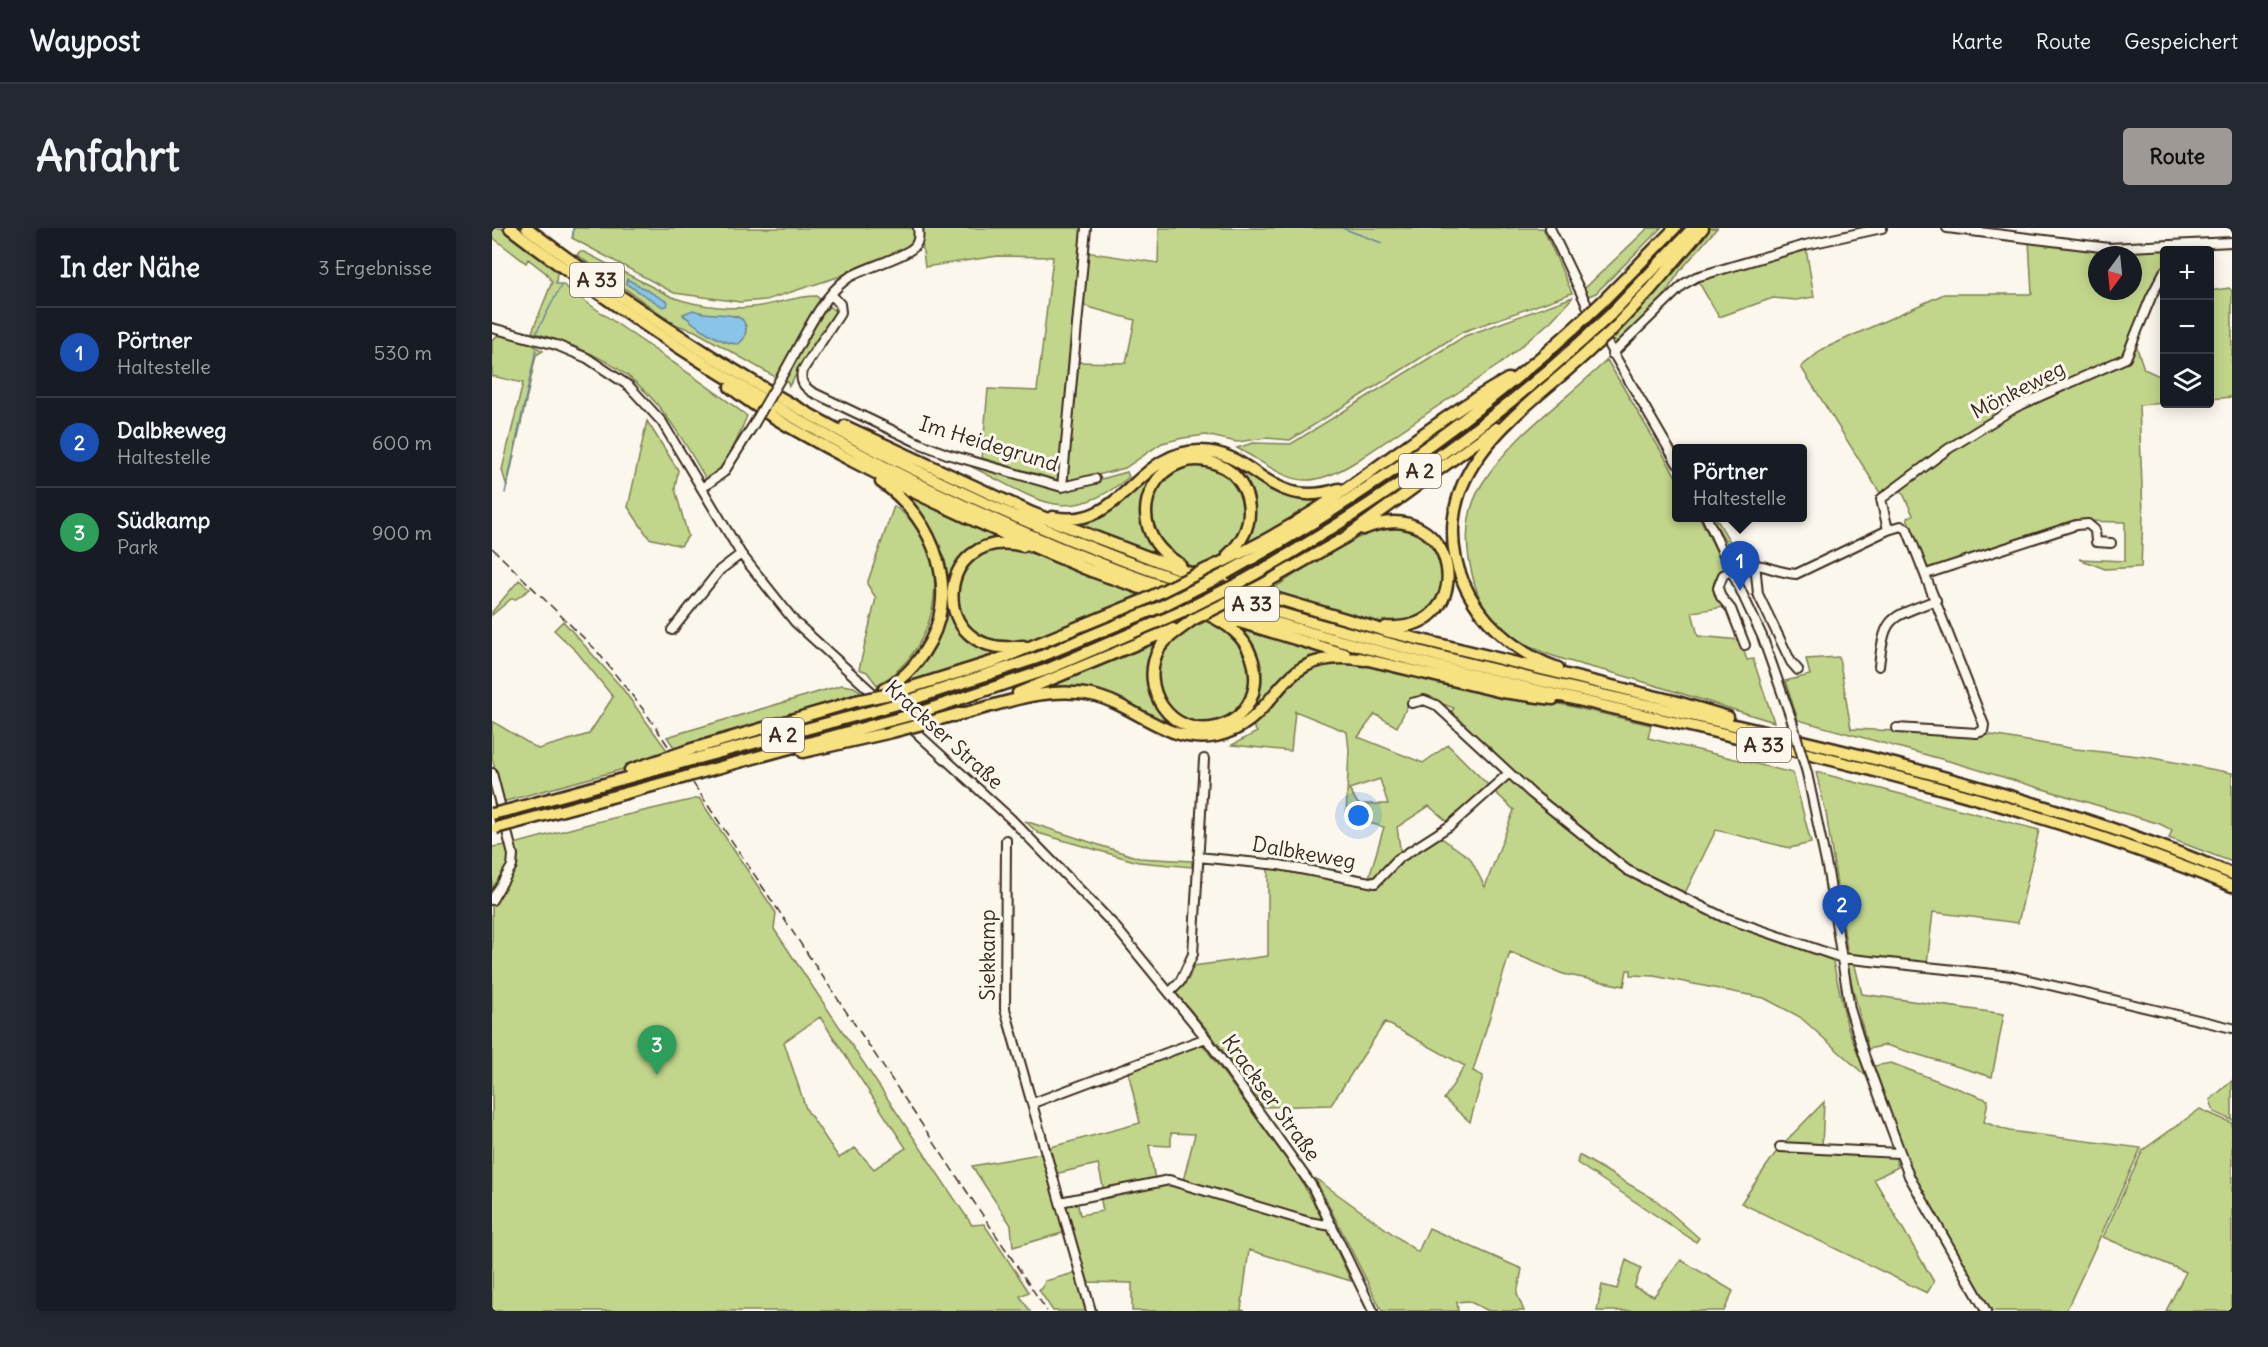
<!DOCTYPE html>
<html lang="de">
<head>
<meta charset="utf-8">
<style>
  :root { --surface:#171b24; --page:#242831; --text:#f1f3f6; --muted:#9ea1a6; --line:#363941; --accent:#9f9995 }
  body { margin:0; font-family:Delius,sans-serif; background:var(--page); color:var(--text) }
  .controls { position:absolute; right:18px; top:18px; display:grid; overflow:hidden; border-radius:6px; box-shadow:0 3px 15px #0003 }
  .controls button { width:54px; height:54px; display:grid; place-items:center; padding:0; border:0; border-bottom:2px solid var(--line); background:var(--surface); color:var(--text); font:30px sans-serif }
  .compass { position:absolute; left:1596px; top:18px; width:54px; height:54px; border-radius:50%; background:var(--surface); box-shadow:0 3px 15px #0003; rotate:195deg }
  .you { position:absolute; left:867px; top:588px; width:21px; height:21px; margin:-15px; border:4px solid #fff; border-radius:50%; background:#1a73e8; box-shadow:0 0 0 9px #1a73e833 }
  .badge { display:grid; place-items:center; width:39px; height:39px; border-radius:50%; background:var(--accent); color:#fff; font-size:20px; font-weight:700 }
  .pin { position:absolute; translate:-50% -50px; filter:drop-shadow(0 2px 3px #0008) }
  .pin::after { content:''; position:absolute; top:32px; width:21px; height:18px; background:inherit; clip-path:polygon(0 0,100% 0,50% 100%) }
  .popup { position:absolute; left:1180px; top:216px; width:135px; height:78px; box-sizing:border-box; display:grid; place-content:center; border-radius:6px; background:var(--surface); filter:drop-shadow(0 2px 4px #0005); font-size:20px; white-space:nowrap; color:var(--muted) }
  .popup b { font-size:22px; color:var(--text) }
  .popup::after { content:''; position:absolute; left:50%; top:100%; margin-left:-12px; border:12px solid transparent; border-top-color:var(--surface) }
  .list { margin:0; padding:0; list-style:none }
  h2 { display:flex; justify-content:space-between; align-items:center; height:78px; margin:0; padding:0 24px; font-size:26px }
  h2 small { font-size:20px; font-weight:400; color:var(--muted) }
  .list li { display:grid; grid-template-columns:39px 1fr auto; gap:18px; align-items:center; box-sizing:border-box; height:90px; padding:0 24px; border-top:2px solid var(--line) }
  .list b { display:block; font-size:22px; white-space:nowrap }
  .list p { margin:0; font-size:20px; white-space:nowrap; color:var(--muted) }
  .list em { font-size:20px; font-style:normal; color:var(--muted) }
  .icon { flex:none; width:33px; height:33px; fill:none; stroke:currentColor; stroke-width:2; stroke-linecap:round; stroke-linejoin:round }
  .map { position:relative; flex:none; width:1740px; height:1083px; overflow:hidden; border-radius:6px }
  header { display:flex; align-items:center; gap:36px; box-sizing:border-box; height:84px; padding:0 30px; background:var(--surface); border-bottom:2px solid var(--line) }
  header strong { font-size:28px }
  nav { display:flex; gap:33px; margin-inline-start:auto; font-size:21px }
  .intro { display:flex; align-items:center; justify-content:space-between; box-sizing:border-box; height:144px; padding:0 36px }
  h1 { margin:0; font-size:42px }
  .button { padding:15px 27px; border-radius:6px; background:var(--accent); color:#111; font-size:21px; font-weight:700 }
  main { display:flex; gap:36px; padding:0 36px }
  aside { flex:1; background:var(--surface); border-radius:6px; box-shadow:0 3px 15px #0003 }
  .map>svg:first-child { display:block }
  .green { fill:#c2d68b; stroke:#7e8054; stroke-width:1.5; fill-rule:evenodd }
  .water { fill:#8ac4e9; stroke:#6a8698; stroke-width:1.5 }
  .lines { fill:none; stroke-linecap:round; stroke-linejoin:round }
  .stream { stroke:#6a8698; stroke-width:1.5 }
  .minor-casing { stroke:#3b2a1e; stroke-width:12 }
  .highway-casing { stroke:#3b2a1e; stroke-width:15 }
  .minor { stroke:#fbf7ec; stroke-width:8 }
  .highway { stroke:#f7e281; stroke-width:10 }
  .rail { stroke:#3b2a1e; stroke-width:1.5; stroke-dasharray:9 4.5; stroke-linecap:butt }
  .minor-bridge-casing { stroke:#3b2a1e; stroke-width:12; stroke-linecap:butt }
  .highway-bridge-casing { stroke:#3b2a1e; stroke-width:15; stroke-linecap:butt }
  .minor-bridge { stroke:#fbf7ec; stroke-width:8 }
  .highway-bridge { stroke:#f7e281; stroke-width:10 }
  .labels { text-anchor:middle; stroke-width:6; stroke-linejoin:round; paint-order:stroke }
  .shield { fill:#fbf7ec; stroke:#75685c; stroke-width:1.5 }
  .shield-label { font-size:20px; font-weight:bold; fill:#3b2a1e }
  .street-label { font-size:21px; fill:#3b2a1e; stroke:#fbf7ec }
</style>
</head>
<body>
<header>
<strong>Waypost</strong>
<nav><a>Karte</a><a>Route</a><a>Gespeichert</a></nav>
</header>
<div class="intro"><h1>Anfahrt</h1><a class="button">Route</a></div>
<main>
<aside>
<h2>In der Nähe<small>3 Ergebnisse</small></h2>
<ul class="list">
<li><span class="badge" style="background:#1a4fb4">1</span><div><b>Pörtner</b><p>Haltestelle</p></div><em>530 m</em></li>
<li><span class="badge" style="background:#1a4fb4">2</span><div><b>Dalbkeweg</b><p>Haltestelle</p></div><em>600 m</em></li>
<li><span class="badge" style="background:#2e9e5b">3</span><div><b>Südkamp</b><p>Park</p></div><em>900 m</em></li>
</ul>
</aside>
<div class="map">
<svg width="1740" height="1083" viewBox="0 0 1740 1083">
  <rect width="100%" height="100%" fill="#fbf7ec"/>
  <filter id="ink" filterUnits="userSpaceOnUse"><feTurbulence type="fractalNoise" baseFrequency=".0167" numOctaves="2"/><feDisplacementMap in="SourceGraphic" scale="12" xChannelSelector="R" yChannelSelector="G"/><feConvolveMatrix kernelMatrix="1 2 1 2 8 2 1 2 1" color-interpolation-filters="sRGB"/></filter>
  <g filter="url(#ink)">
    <!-- green -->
    <path class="green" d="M0,0h9l56,43 -1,13h6c60,46 125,85 185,132 -10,22 -18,52 -40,65 -50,-88 -76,-120 -175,-149l20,-50 -6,-9 -18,-14 -2,4 -34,-26z
      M82,0h341v12l-6,9 -71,28 -72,23 -26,2 -66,-9 -102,-55z
      M428,0h163l-24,253 -77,-23 6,-69 49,2 16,-134 -55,-1 -73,11z
      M667,0h384l29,65 -110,39 -172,108 -24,-2 -29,4 -31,-7 -23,3 -21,5 -37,25 -59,15 10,-121 50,1 9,-43 -54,-15 5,-53 72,11z
      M1156,0h13l-65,65 -10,4 -3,-7z
      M1216,0h9l-37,43 -22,34 -38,37 -10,-2 45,-48z
      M1537,12l142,10h-7v16l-39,89 -109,49 -136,89 -79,-126 22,-18 121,-55h88zM1605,27h36v36h-36z
      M1314,20l8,49 -18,3 -23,-2 -54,19 -21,-36z
      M87,24h5l88,45c27,10 65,14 94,8 17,-3 32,-9 51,-9l5,7 -45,75 -82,-47 -18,-6 -100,-70zM210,86l35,2 9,10 -1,10 -14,7 -47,-27z
      M1737,60l3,3v106l-22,2v-108z
      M1081,69l-22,24 -51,43 -145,98c-56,35 -68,13 -118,-14l16,-5 38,1 174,-108z
      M339,79l5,6 -47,73 -4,-10 39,-67z
      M7,107l30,8 14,8 -7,4 -29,132 -5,-17 21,-87 -31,-7v-36z
      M1644,117l8,24 20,9v25l-25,2 4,110 -2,52 -36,2 -26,-10 46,2v-39l-42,-1 -155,50 -21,-53 6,-3 -13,-28c73,-56 149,-93 231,-133z
      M1115,132l70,118v40h23l24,49c-13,13 -16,27 0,40l-32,5 6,24 42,4 7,20 6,-1 21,63c-48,-15 -96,-30 -143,-44 -46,-14 -103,-21 -137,-58 -16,-17 -21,-39 -25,-61 -4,-26 -1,-52 13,-75 31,-50 83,-83 125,-124z
      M155,193l31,49 -3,19 13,47 -7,10 -32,-8 -21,-31z
      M692,227l40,4 60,36 40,5 -76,42c13,-66 -1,-62 -56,-85 -29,19 -65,34 -46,75 4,9 10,16 13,25l-83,-34c37,-8 44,-25 71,-46 11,-9 25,-15 37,-22z
      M481,237l89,25 65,-18 2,5c-64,52 -92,21 -157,-10z
      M710,237c12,2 24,6 33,16 15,17 11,50 -4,65 -9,10 -24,17 -37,21 -13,-4 -29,-16 -37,-28 -15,-23 -5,-62 22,-71 7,-3 16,-2 23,-3z
      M410,264l106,48c-76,2 -85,101 -3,112l-111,36 40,-44 7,-88 -11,-27z
      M402,278c64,44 48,144 -17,179l-10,-13 -8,-3 17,-71 -9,-14z
      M1220,290h4l26,44h-4z
      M908,299c13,5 27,9 35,21 19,26 3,65 -28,74 -27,7 -108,-23 -138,-31 38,-23 87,-62 131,-64z
      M500,320c39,-2 110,30 146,47l-112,47c-72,9 -98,-63 -34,-94z
      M27,352l11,9 -14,10h-5l-19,16v-3z
      M717,392c14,8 30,17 38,33 22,44 -30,90 -72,62 -7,-4 -12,-14 -18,-21 2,-47 9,-54 52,-74z
      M71,393l59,67 47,65 -38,14 -129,35 -10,-45v-36l46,28 51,-15 24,-37 -36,-45 -23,-22z
      M738,396l96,28c-41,10 -57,45 -86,72 27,-50 29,-57 -10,-100z
      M668,413l-9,53 43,39 -123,-45 -29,1z
      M1347,429l12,72 140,6 85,14 71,8 85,16v89l-63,-24 3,-8 -12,-6 -204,-61 -158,-43 -13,-39 25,-6 -4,-16z
      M838,432l36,4 83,22 116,19 86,20 -3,13 145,35 18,70 -21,5 -74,-18 -32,65 -54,-27 -95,-75 -86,-78 5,-7 -27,-10 -18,5 -12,24 -22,-13 -17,23 65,26 25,-18 43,43 -42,35 -20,-17 -32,21 4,28 -22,23 -11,3 16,-54 -38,-10 3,-67 -2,-18 -52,-21 -4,40 -59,-6 25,-13 -6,-9 38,-43zM888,551l8,25h-30l-9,-15z
      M350,457l12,2 7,5 -185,58 -9,-13z
      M1324,544l223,58 -21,93 -85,-11 -6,52 -79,-8 -22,-143z
      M1016,548l117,96 97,47 110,38 15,68 19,51 -66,-59 -36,-19 -110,-22 -23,-1v-5h-4l-3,16 -61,-12 -53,-22 -37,119 10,5 -13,46 -26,-23 21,-33 -80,-44 -54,83 -67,2 -54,-74 -34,-40 13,-15 4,-12 75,-10v-90l105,18 64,-49 33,23 15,29 29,-77 -21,-20z
      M207,570l77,115 -2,16 198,296 12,-1 45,68 -9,4 10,15h-538v-405l22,-39v-23l78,-21zM328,789l86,131 -32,21 -19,-21 -16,10 -33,-49 -22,-67z
      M533,593l114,37 53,3v6l-54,-5 -100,-29z
      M15,617l2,18 -17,31v-47z
      M1354,733l8,1 8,32 142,20 -12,63 -106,-32 -18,4z
      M706,817h5l95,130 27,49 -142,-43 12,-47 -24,-1v13l-22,-1 6,35 -51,11 -6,-27 -44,10 -7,-26 93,-25 -12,-52z
      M1399,835l97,37 -4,22 25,9 132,17 -75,163h-74l-80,-139 -38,-106z
      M1740,853v39l-18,-8 -4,-12z
      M1332,874l-2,45 -40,-2z
      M1708,881l32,14v188h-66l20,-39 -83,-35 40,-87z
      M1287,920l115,6 4,13 -24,12 60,103 -7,11 -186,-90z
      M552,925l22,79 -53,15 -2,-22 -39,-59z
      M1087,927l77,45 43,38 -3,4 -119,-79z
      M823,950l103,74 11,-24 93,41 -5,25 7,17h-35l-21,-10 -11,1 1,9h-76z
      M677,954l158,47 24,52 -102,-31 -8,60 4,1h-113v-28l-47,-1 -22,-78 14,-3 3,14 23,-4 -3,-15z
      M1134,1032l15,8 -7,19 20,9 27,-36 52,31 -9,20h-127l5,-26 15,4z
      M586,1044l11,39h-36l-14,-21 3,-1 3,-8z"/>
    <!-- water -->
    <path class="water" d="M135,51l41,23 -1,4 -4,1 -37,-23z
      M201,82c16,7 33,1 49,9 6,8 5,20 -4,25 -17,0 -43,-18 -55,-30z"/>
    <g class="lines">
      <!-- stream -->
      <path class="stream" d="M81,0v9
        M850,0l40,15
        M44,105l26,-49
        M13,265l31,-143"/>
      <!-- minor casing -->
      <g class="minor-casing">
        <path id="minor" d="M1058,0l44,92 83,143
          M1455,0l162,20 123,-6
          M339,66l9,10 1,8 -39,59c-2,10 1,15 10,21l109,52 26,10 115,33 33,-8
          M0,100l64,17 31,13 42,28 33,36 79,132 54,68 216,197 102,105 93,114 106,148 61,125
          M1120,126l72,-70 12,-7 109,-32 77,-17
          M291,146c17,-28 37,-77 65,-96 15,-10 58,-21 67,-32 4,-5 4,-12 3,-18
          M570,259l24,-259
          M210,260l22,-16 30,-48
          M1215,290l55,118 29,82
          M1396,302l-7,-31 67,-50 68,-42 110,-49 25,-61 13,-25
          M1263,335l3,31 33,68 7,8
          M1434,346l150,-49 12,-1 7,6 1,12 15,1
          M180,402l48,-60 21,-16
          M1253,417l-14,-36 -10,-12 -3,-9 5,-13c38,-20 37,-5 73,-1l92,-44 13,-4 6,3 77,196 -1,6 -6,2 -80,-5
          M1387,438c6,-52 10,-47 57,-66
          M920,475l12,-3 12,5 95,88 96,77 96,47 119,41 170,18 220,52
          M0,545l21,82 -1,11 -20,34
          M1315,545l21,99 22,137 14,46 45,121 77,135
          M514,612l-1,169 86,302
          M706,629l81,8 96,18 23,-24 53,-34 58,-52
          M678,764l10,-10 13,-28 11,-195
          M541,875l173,-65
          M1288,919l119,6
          M568,974l109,-22 140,42 23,4"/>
      </g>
      <!-- highway casing -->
      <g class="highway-casing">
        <path id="highway" d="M18,0c217,167 461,300 723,382 330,102 678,144 999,276
          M35,0c215,165 458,293 717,374 326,102 671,140 988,272
          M1110,74l73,-74
          M1118,87l83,-87
          M1116,106l42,-44 53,-62
          M238,159c38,30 81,52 124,75 75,39 152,74 230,106 40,16 120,37 150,63 32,28 29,85 -18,96 -45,11 -78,-39 -57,-78 7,-13 22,-19 33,-29
          M353,198l187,87 155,59 202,60 285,69 54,16
          M389,254c54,37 82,112 43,170 -10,15 -23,29 -40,37
          M561,289c70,14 82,-66 147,-66 56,0 69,61 139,38
          M871,301c95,-39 120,104 23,98
          M688,336c-71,-40 -18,-131 45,-96 12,7 21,21 23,34 4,21 -5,39 -20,53
          M715,341c47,-21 94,-48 135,-77 55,-38 108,-81 166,-113
          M731,347c127,-70 244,-150 351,-247
          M751,353c122,-69 236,-147 340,-241
          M768,358l86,-49 150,-109
          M724,387l129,39
          M531,418c-98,16 -90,-122 0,-100
          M868,430l142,34 51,7
          M1066,440c-88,-31 -139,-129 -79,-212 29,-41 75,-72 112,-107
          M526,465l155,-64
          M398,466l105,-33 147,-60
          M409,475l136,-45 123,-51
          M423,486l131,-44 137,-59
          M461,488c45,-10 91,-31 139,-21 42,9 78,51 124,41 69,-15 54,-91 149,-76
          M434,495l32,-9
          M200,521l164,-48
          M311,524l89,-20
          M206,530l171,-46
          M138,542l35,-12
          M207,545l182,-50
          M21,581l157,-43
          M23,595l167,-45"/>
      </g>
      <!-- minor -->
      <use href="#minor" class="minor"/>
      <!-- highway -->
      <use href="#highway" class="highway"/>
      <!-- rail -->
      <path class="rail" d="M0,320l104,102 50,63 401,598"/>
      <!-- minor-bridge casing -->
      <g class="minor-bridge-casing">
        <path id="minor-bridge" d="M262,196l29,-50
          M1299,490l16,55"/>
      </g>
      <!-- highway-bridge casing -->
      <g class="highway-bridge-casing">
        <path id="highway-bridge" d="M1082,100l28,-26
          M1091,112l27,-25
          M1099,121l17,-15
          M650,373l65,-32
          M668,379l63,-32
          M691,383l60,-30
          M700,392l68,-34
          M364,473l34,-7
          M377,484l32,-9
          M389,495l34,-9
          M400,504l34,-9
          M173,530l27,-9
          M178,538l28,-8
          M190,550l17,-5
          M0,586l21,-5
          M4,600l19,-5"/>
      </g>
      <!-- minor-bridge -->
      <use href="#minor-bridge" class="minor-bridge"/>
      <!-- highway-bridge -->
      <use href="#highway-bridge" class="highway-bridge"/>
    </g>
  </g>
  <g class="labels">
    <!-- shield labels -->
    <g class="shield">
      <rect x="78" y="35" width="54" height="34" rx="4.5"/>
      <rect x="907" y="226" width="42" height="34" rx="4.5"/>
      <rect x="733" y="359" width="54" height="34" rx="4.5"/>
      <rect x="270" y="490" width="42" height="34" rx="4.5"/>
      <rect x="1245" y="500" width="54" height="34" rx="4.5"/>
    </g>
    <g class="shield-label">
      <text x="105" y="59">A 33</text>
      <text x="928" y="250">A 2</text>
      <text x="760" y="383">A 33</text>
      <text x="291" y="514">A 2</text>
      <text x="1272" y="524">A 33</text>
    </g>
    <!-- street labels -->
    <g class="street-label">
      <text transform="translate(1526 162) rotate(-27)" y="7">Mönkeweg</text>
      <text transform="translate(497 216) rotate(17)" y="7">Im Heidegrund</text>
      <text transform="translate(452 507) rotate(42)" y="7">Krackser Straße</text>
      <text transform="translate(812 625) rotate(10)" y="7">Dalbkeweg</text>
      <text transform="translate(496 727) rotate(-90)" y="7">Siekkamp</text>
      <text transform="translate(779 870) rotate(54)" y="7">Krackser Straße</text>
    </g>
  </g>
</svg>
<div class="controls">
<button>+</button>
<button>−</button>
<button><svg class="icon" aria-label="layers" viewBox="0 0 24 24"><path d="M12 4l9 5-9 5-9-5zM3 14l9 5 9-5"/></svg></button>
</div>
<svg class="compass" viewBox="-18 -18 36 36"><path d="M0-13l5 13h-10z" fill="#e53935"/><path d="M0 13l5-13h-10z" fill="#9ea1a6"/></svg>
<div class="you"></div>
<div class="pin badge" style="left:1248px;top:363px;background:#1a4fb4">1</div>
<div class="popup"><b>Pörtner</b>Haltestelle</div>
<div class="pin badge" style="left:1350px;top:707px;background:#1a4fb4">2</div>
<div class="pin badge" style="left:165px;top:847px;background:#2e9e5b">3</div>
</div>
</main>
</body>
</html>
